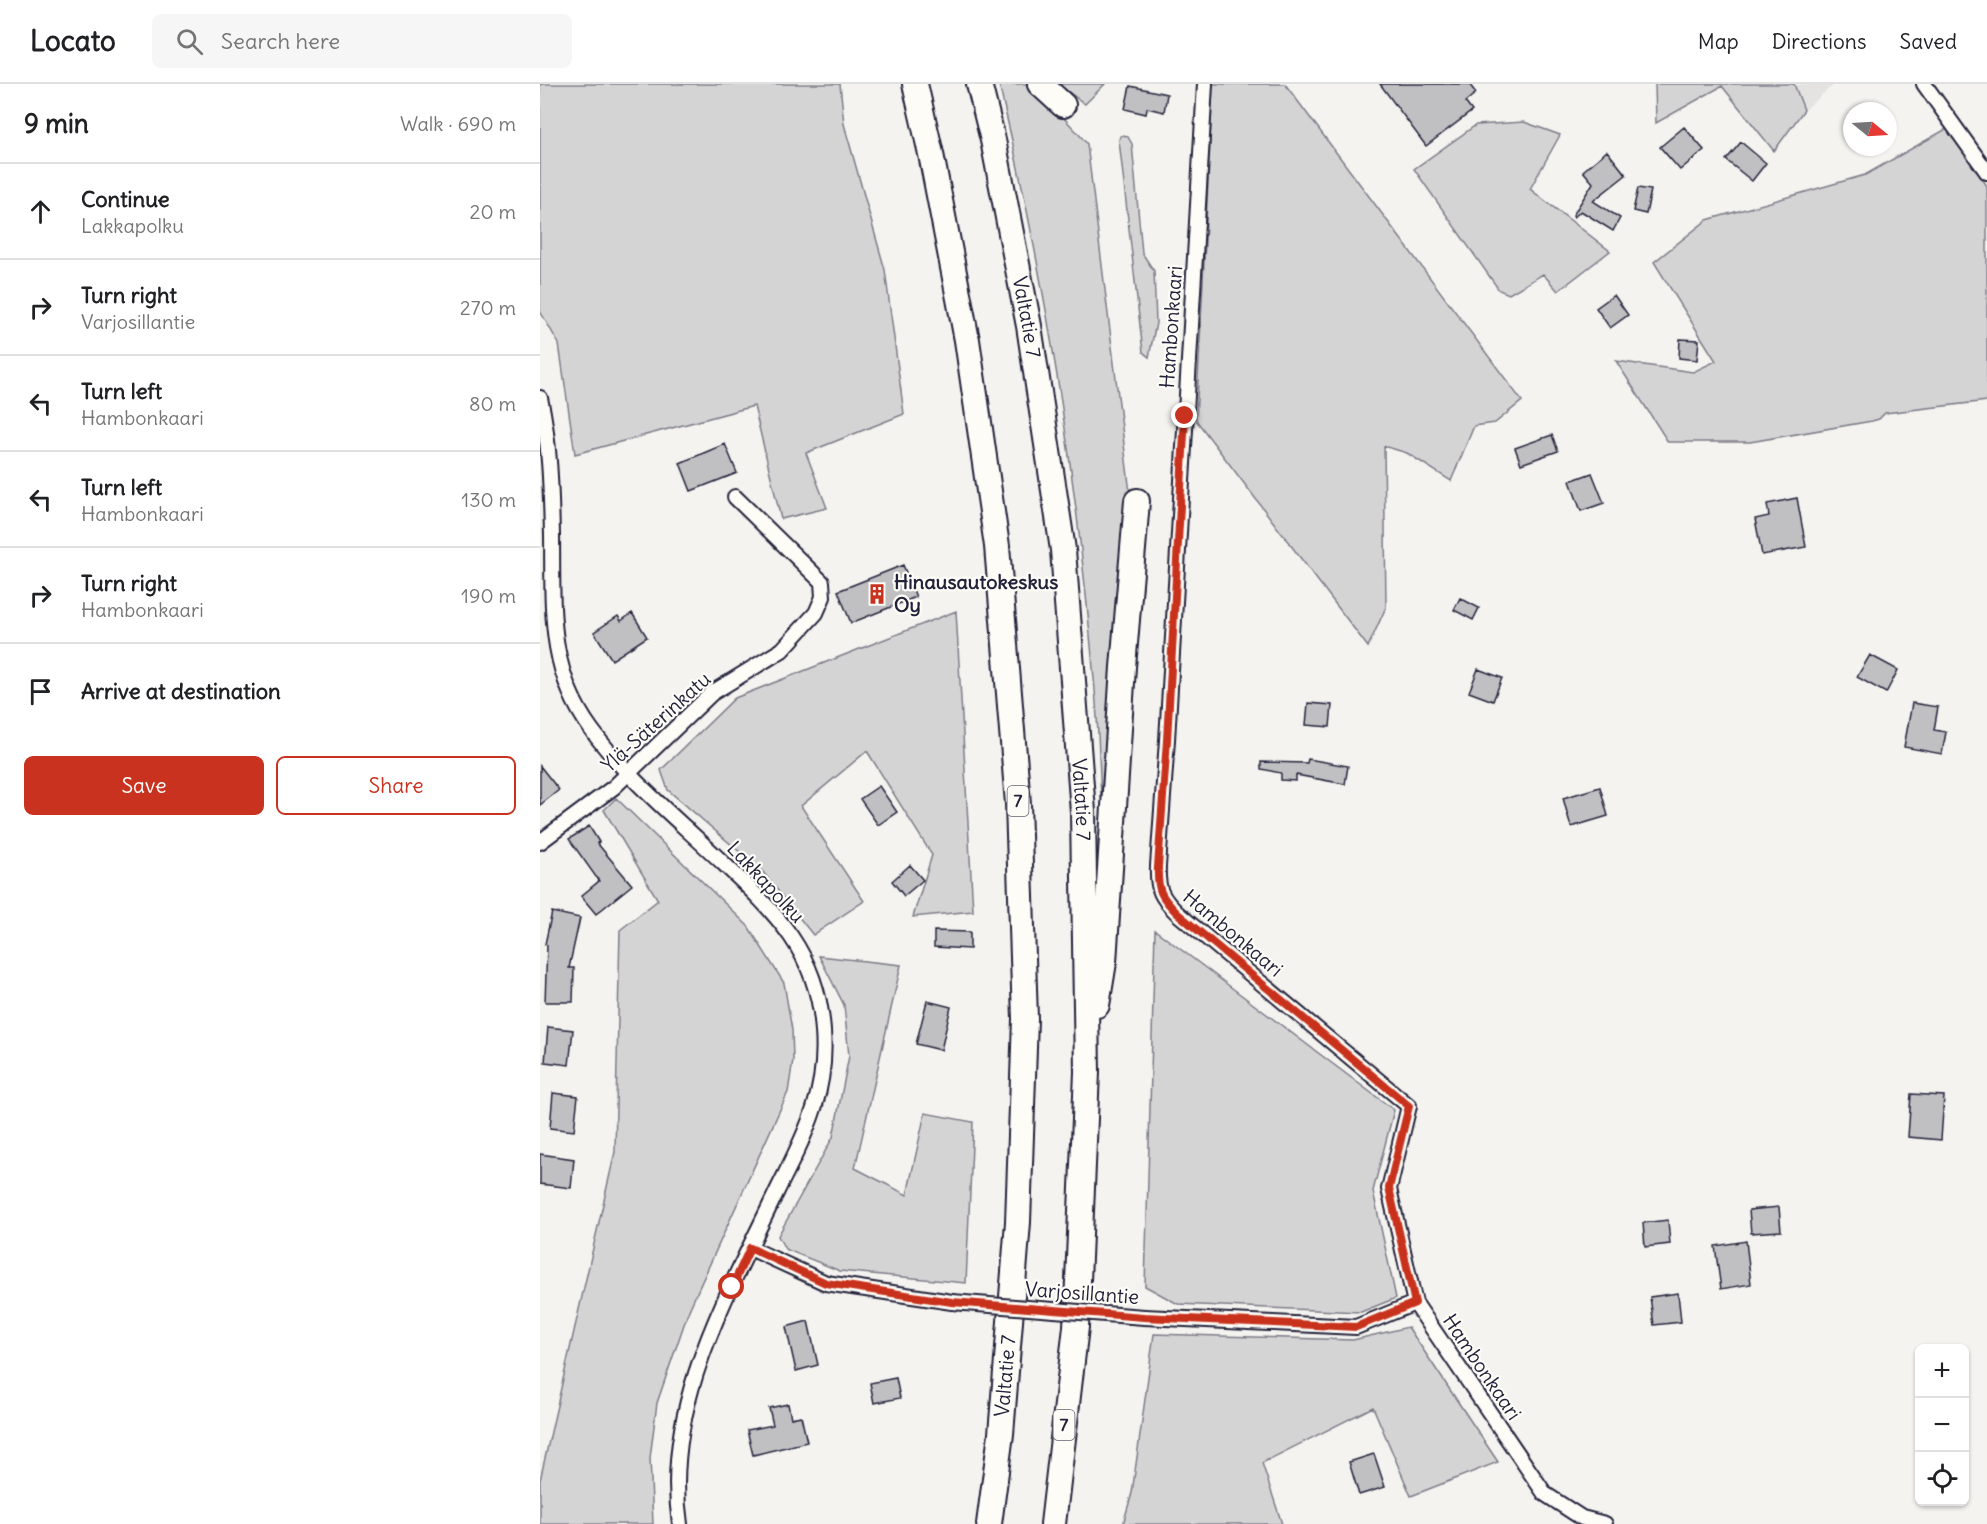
<!DOCTYPE html>
<html lang="en">
<head>
<meta charset="utf-8">
<style>
  :root { --surface:#fff; --page:#f6f6f6; --text:#202124; --muted:#757577; --line:#e0e0e0; --accent:#c8321e }
  body { margin:0; font-family:Delius,sans-serif; background:var(--page); color:var(--text) }
  .controls { position:absolute; right:18px; bottom:18px; display:grid; overflow:hidden; border-radius:9px; box-shadow:0 2px 4px #0004 }
  .controls button { width:54px; height:54px; display:grid; place-items:center; padding:0; border:0; border-bottom:2px solid var(--line); background:var(--surface); color:var(--text); font:30px sans-serif }
  .compass { position:absolute; left:1303px; top:18px; width:54px; height:54px; border-radius:50%; background:var(--surface); box-shadow:0 2px 4px #0004; rotate:108deg }
  .stop { position:absolute; width:18px; height:18px; margin:-14px; border:4px solid #c8321e; border-radius:50%; background:#fff }
  .stop.end { background:#c8321e; border-color:#fff; box-shadow:0 2px 6px #0008 }
  .list { margin:0; padding:0; list-style:none }
  h2 { display:flex; justify-content:space-between; align-items:center; height:78px; margin:0; padding:0 24px; font-size:26px }
  h2 small { font-size:20px; font-weight:400; color:var(--muted) }
  .list li { display:grid; grid-template-columns:39px 1fr auto; gap:18px; align-items:center; box-sizing:border-box; height:96px; padding:0 24px; border-top:2px solid var(--line) }
  .list b { display:block; font-size:22px; white-space:nowrap }
  .list p { margin:0; font-size:20px; white-space:nowrap; color:var(--muted) }
  .list em { font-size:20px; font-style:normal; color:var(--muted) }
  .actions { display:flex; gap:12px; padding:18px 24px }
  .actions a { flex:1; padding:14px 0; border:2px solid var(--accent); border-radius:9px; text-align:center; font-size:21px; color:var(--accent) }
  .actions .main { background:var(--accent); color:#fff }
  .icon { flex:none; width:33px; height:33px; fill:none; stroke:currentColor; stroke-width:2; stroke-linecap:round; stroke-linejoin:round }
  .map { position:relative; flex:none; width:1447px; height:1440px; overflow:hidden }
  header { display:flex; align-items:center; gap:36px; box-sizing:border-box; height:84px; padding:0 30px; background:var(--surface); border-bottom:2px solid var(--line) }
  header strong { font-size:28px }
  nav { display:flex; gap:33px; margin-inline-start:auto; font-size:21px }
  .search { width:420px; height:54px; background:var(--page); display:flex; align-items:center; gap:15px; box-sizing:border-box; padding:0 21px; border-radius:9px; color:var(--muted); font-size:22px }
  main { display:flex }
  aside { flex:1; background:var(--surface) }
  .map>svg:first-child { display:block }
  .built { fill:#e4e3e2 }
  .green { fill:#d5d4d5; stroke:#7c7b88; stroke-width:1.5 }
  .building { fill:#c0bfc2; stroke:#22223b; stroke-width:1.5 }
  .lines { fill:none; stroke-linecap:round; stroke-linejoin:round }
  .street-casing { stroke:#22223b; stroke-width:18 }
  .highway-casing { stroke:#22223b; stroke-width:28 }
  .street { stroke:#fdfcf7; stroke-width:14 }
  .highway { stroke:#fdfcf7; stroke-width:24 }
  .street-bridge-casing { stroke:#22223b; stroke-width:18; stroke-linecap:butt }
  .street-bridge { stroke:#fdfcf7; stroke-width:14 }
  .route { stroke:#c8321e; stroke-width:8 }
  .labels { text-anchor:middle; stroke-width:4.5; stroke-linejoin:round; paint-order:stroke }
  .shield { fill:#fdfcf7; stroke:#646373; stroke-width:1.5 }
  .shield-label { font-size:18px; font-weight:bold; fill:#22223b }
  .street-label { font-size:20px; fill:#22223b; stroke:#fdfcf7 }
  .poi-label { font-size:20px; font-weight:bold; fill:#22223b; stroke:#fdfcf7; text-anchor:start }
</style>
</head>
<body>
<header>
<strong>Locato</strong>
<div class="search"><svg class="icon" aria-label="search" viewBox="0 0 24 24"><circle cx="10" cy="10" r="6"/><path d="M15 15l6 6"/></svg>Search here</div>
<nav><a>Map</a><a>Directions</a><a>Saved</a></nav>
</header>
<main>
<aside>
<h2>9 min<small>Walk · 690 m</small></h2>
<ul class="list">
<li><svg class="icon" aria-label="ahead" viewBox="0 0 24 24"><path d="M12 20V5M6 11l6-6 6 6"/></svg><div><b>Continue</b><p>Lakkapolku</p></div><em>20 m</em></li>
<li><svg class="icon" aria-label="right" viewBox="0 0 24 24"><path d="M7 20v-9h11M14 6l5 5-5 5"/></svg><div><b>Turn right</b><p>Varjosillantie</p></div><em>270 m</em></li>
<li><svg class="icon" aria-label="left" viewBox="0 0 24 24"><path d="M17 20v-9H6M10 6l-5 5 5 5"/></svg><div><b>Turn left</b><p>Hambonkaari</p></div><em>80 m</em></li>
<li><svg class="icon" aria-label="left" viewBox="0 0 24 24"><path d="M17 20v-9H6M10 6l-5 5 5 5"/></svg><div><b>Turn left</b><p>Hambonkaari</p></div><em>130 m</em></li>
<li><svg class="icon" aria-label="right" viewBox="0 0 24 24"><path d="M7 20v-9h11M14 6l5 5-5 5"/></svg><div><b>Turn right</b><p>Hambonkaari</p></div><em>190 m</em></li>
<li><svg class="icon" aria-label="arrive" viewBox="0 0 24 24"><path d="M6 21V4h12l-3 4 3 4H6"/></svg><div><b>Arrive at destination</b></div></li>
</ul>
<div class="actions"><a class="main">Save</a><a>Share</a></div>
</aside>
<div class="map">
<svg width="1447" height="1440" viewBox="0 0 1447 1440">
  <rect width="100%" height="100%" fill="#f4f3ef"/>
  <filter id="ink" filterUnits="userSpaceOnUse"><feTurbulence type="fractalNoise" baseFrequency=".0167" numOctaves="2"/><feDisplacementMap in="SourceGraphic" scale="12" xChannelSelector="R" yChannelSelector="G"/><feConvolveMatrix kernelMatrix="1 2 1 2 8 2 1 2 1" color-interpolation-filters="sRGB"/></filter>
  <g filter="url(#ink)">
    <!-- built -->
    <path class="built" d="M1254,0h41l-31,26z"/>
    <!-- green -->
    <path class="green" d="M0,0h300l4,40 41,146 19,144 -98,39 21,55 -46,11 -27,-113 -179,48 -16,-110 -19,-33z
      M459,0h32c18,21 39,38 56,60l44,357 -26,304 -4,-8c-2,-39 -3,-79 -7,-118 -17,-200 -48,-399 -95,-595z
      M518,0h47l-20,20z
      M673,0h72l237,317 -27,22 -21,3 -23,55 -44,-28 -23,-7 2,161 -18,40 -172,-227z
      M1115,0h139l10,26 -30,41 -52,-65 -66,37z
      M984,38l36,13 -30,54 80,62 -52,40 -15,-17 -34,20 -10,-4 -85,-121 62,-44z
      M1408,44l39,58v215l-102,12 -6,6 -7,2 -122,21h-82l-52,-81 77,11 23,-11 -62,-99 53,-42 158,-45z
      M584,51l4,2 4,7 10,109 12,18 2,52 -7,34 -6,-5 -24,-212 1,-4z
      M416,527l17,300 -60,6 19,-62 -65,-104 -66,55 63,95 -51,34 -50,-63 -95,-82 -7,-20 74,-72z
      M76,714l132,128 36,57 8,47 1,30 -5,32 -99,218 -32,93 -7,55 3,66h-113v-44l75,-328 5,-222 38,-30 -54,-90z
      M615,846l239,180 -21,81 23,107 -35,14 -183,-8 -33,-18z
      M279,872l82,9 -46,203 52,27 18,-82 48,9 -7,161 -126,-12 -55,-22 -7,-13 55,-99 16,-81 -5,-51z
      M868,1243l90,135 -87,34 -38,-89 -111,56 20,61h-159l9,-31 22,-159 199,6z"/>
    <!-- building -->
    <path class="building" d="M840,0h89l7,9 -11,9 7,9 -46,35z
      M590,2l37,8 -3,18 -17,-4 -1,6 -21,-5z
      M1144,43l20,23 -24,20 -20,-23z
      M1201,58l25,21 -14,18 -26,-21z
      M1067,67l19,24 -33,26 27,17 -7,13 -32,-20 -7,6 -1,-2 20,-32 -10,-12z
      M1098,104l13,2 -5,24 -13,-3z
      M1074,211l14,20 -18,13 -14,-20z
      M1140,255l19,1 -2,20 -18,-2z
      M1012,351l6,16 -37,13 -6,-16z
      M185,360l12,29 -46,18 -11,-28z
      M1052,389l12,30 -23,8 -11,-30z
      M1257,414l9,49 -44,8 -7,-36 14,-3 -2,-12z
      M363,481l13,32 -65,26 -13,-32z
      M920,514l19,10 -6,12 -19,-10z
      M92,529l15,24 -35,23 -18,-28 24,-16 3,5z
      M1330,571l28,15 -12,23 -29,-16z
      M938,585l24,9 -9,23 -24,-9z
      M768,619l24,2 -2,22 -24,-2z
      M1372,619l26,4 -4,23 12,2 -4,22 -38,-7z
      M768,675l40,7 -3,18 -49,-9v6l-15,-1v-7l-20,-4v-7l46,1z
      M0,682l19,24 -19,15z
      M339,702l18,26 -19,13 -18,-26z
      M1060,703l8,29 -37,11 -8,-29z
      M49,742l10,16 -2,1 35,42 -36,29 -15,-18 18,-15 -30,-42z
      M370,781l13,15 -19,16 -12,-15z
      M12,828l28,6 -11,50h5l-1,34h-28l2,-57 -2,-1z
      M394,847l36,1v17l-36,-2z
      M387,917l24,6 -10,43 -25,-6z
      M8,943l25,3 -4,35 -24,-3z
      M13,1009l25,3 -4,35 -24,-3z
      M1371,1010l33,2 -3,44 -33,-3z
      M0,1070l34,5 -3,29 -31,-4z
      M1239,1123l2,24 -30,2 -2,-23z
      M1128,1136l2,24 -25,3 -2,-24z
      M1206,1157l5,43 -30,5 -6,-43z
      M1138,1209l3,29 -27,3 -4,-28z
      M268,1237l10,44 -22,6 -10,-44z
      M356,1294l4,20 -26,5 -4,-20z
      M248,1320l3,14 10,-2 6,26 -54,13 -6,-25 26,-5 -4,-17z
      M834,1370l11,33 -26,8 -10,-33z"/>
    <g class="lines">
      <!-- street casing -->
      <g class="street-casing">
        <path id="street" d="M665,0l-38,656 -9,126c-1,24 3,31 19,47l232,193 -20,83 26,114 130,191 37,24 23,6
          M1384,0l63,88
          M0,314c10,44 11,92 12,137 1,70 -5,134 39,194 36,50 87,91 132,134 53,50 95,90 100,168 5,64 -19,105 -46,160 -49,103 -115,215 -97,333
          M0,758l74,-55 98,-94 70,-43 34,-37 7,-16 -1,-15 -87,-85
          M210,1164l76,35 126,19
          M604,1233l212,10 59,-24"/>
      </g>
      <!-- highway casing -->
      <g class="highway-casing">
        <g id="highway">
          <path d="M375,0l16,70 36,186 30,206 21,258 7,215 -7,203 -17,212 -12,90"/>
          <path id="s1" d="M439,0l14,56 36,186 34,224 20,262 4,260 -11,255 -23,197"/>
          <path d="M500,0l23,21"/>
          <path d="M557,921l7,-43 19,-295 14,-166"/>
        </g>
      </g>
      <!-- street -->
      <use href="#street" class="street"/>
      <!-- highway -->
      <use href="#highway" class="highway"/>
      <!-- street-bridge casing -->
      <g class="street-bridge-casing">
        <path id="street-bridge" d="M412,1218l192,15"/>
      </g>
      <!-- street-bridge -->
      <use href="#street-bridge" class="street-bridge"/>
    </g>
  </g>
  <g class="lines" filter="url(#ink)">
    <!-- route -->
    <path class="route" d="M192,1203l18,-39 76,35 126,19 192,15 212,10 59,-24 -26,-115 20,-82 -232,-193c-16,-16 -20,-23 -19,-46l9,-127 18,-324"/>
  </g>
  <!-- icons -->
  <defs>
    <g id="building-bare" transform="scale(1.62)"><path d="M-4-6H4V6H1V3H-1V6H-4ZM-2.5-4.3h1.7v1.8h-1.7ZM.8-4.3h1.7v1.8H.8ZM-2.5-1h1.7V.8h-1.7ZM.8-1h1.7V.8H.8Z" fill="#c8321e" stroke="#fdfcf7" stroke-width="2.5" paint-order="stroke"/></g>
  </defs>
  <g fill-rule="evenodd">
    <use href="#building-bare" x="337" y="510"/>
  </g>
  <g class="labels">
    <!-- shield labels -->
    <g class="shield">
      <rect x="467.5" y="702" width="21" height="30" rx="4.5"/>
      <rect x="513.5" y="1326" width="21" height="30" rx="4.5"/>
    </g>
    <g class="shield-label">
      <text x="478" y="723">7</text>
      <text x="524" y="1347">7</text>
    </g>
    <!-- street labels -->
    <g class="street-label">
      <text dy="7" stroke="none"><textPath href="#s1" startOffset="238">Valtatie 7</textPath></text>
      <text transform="translate(631 243) rotate(-86)" y="7">Hambonkaari</text>
      <text transform="translate(116 638) rotate(-42)" y="7">Ylä-Säterinkatu</text>
      <text dy="7" stroke="none"><textPath href="#s1" startOffset="724">Valtatie 7</textPath></text>
      <text transform="translate(226 798) rotate(47)" y="7">Lakkapolku</text>
      <text transform="translate(693 849) rotate(40)" y="7">Hambonkaari</text>
      <text transform="translate(542 1209) rotate(4)" y="7">Varjosillantie</text>
      <text transform="translate(942 1283) rotate(56)" y="7">Hambonkaari</text>
      <text transform="translate(465 1292) rotate(-85)" y="7">Valtatie 7</text>
    </g>
    <!-- poi labels -->
    <g class="poi-label">
      <text x="354" y="505">Hinausautokeskus<tspan x="354" dy="23">Oy</tspan></text>
    </g>
  </g>
</svg>
<div class="controls">
<button>+</button>
<button>−</button>
<button><svg class="icon" aria-label="locate" viewBox="0 0 24 24"><circle cx="12" cy="12" r="6"/><path d="M12 2v4M12 18v4M2 12h4M18 12h4"/></svg></button>
</div>
<svg class="compass" viewBox="-18 -18 36 36"><path d="M0-13l5 13h-10z" fill="#e53935"/><path d="M0 13l5-13h-10z" fill="#757577"/></svg>
<div class="stop" style="left:192px;top:1203px"></div>
<div class="stop end" style="left:645px;top:332px"></div>
</div>
</main>
</body>
</html>
